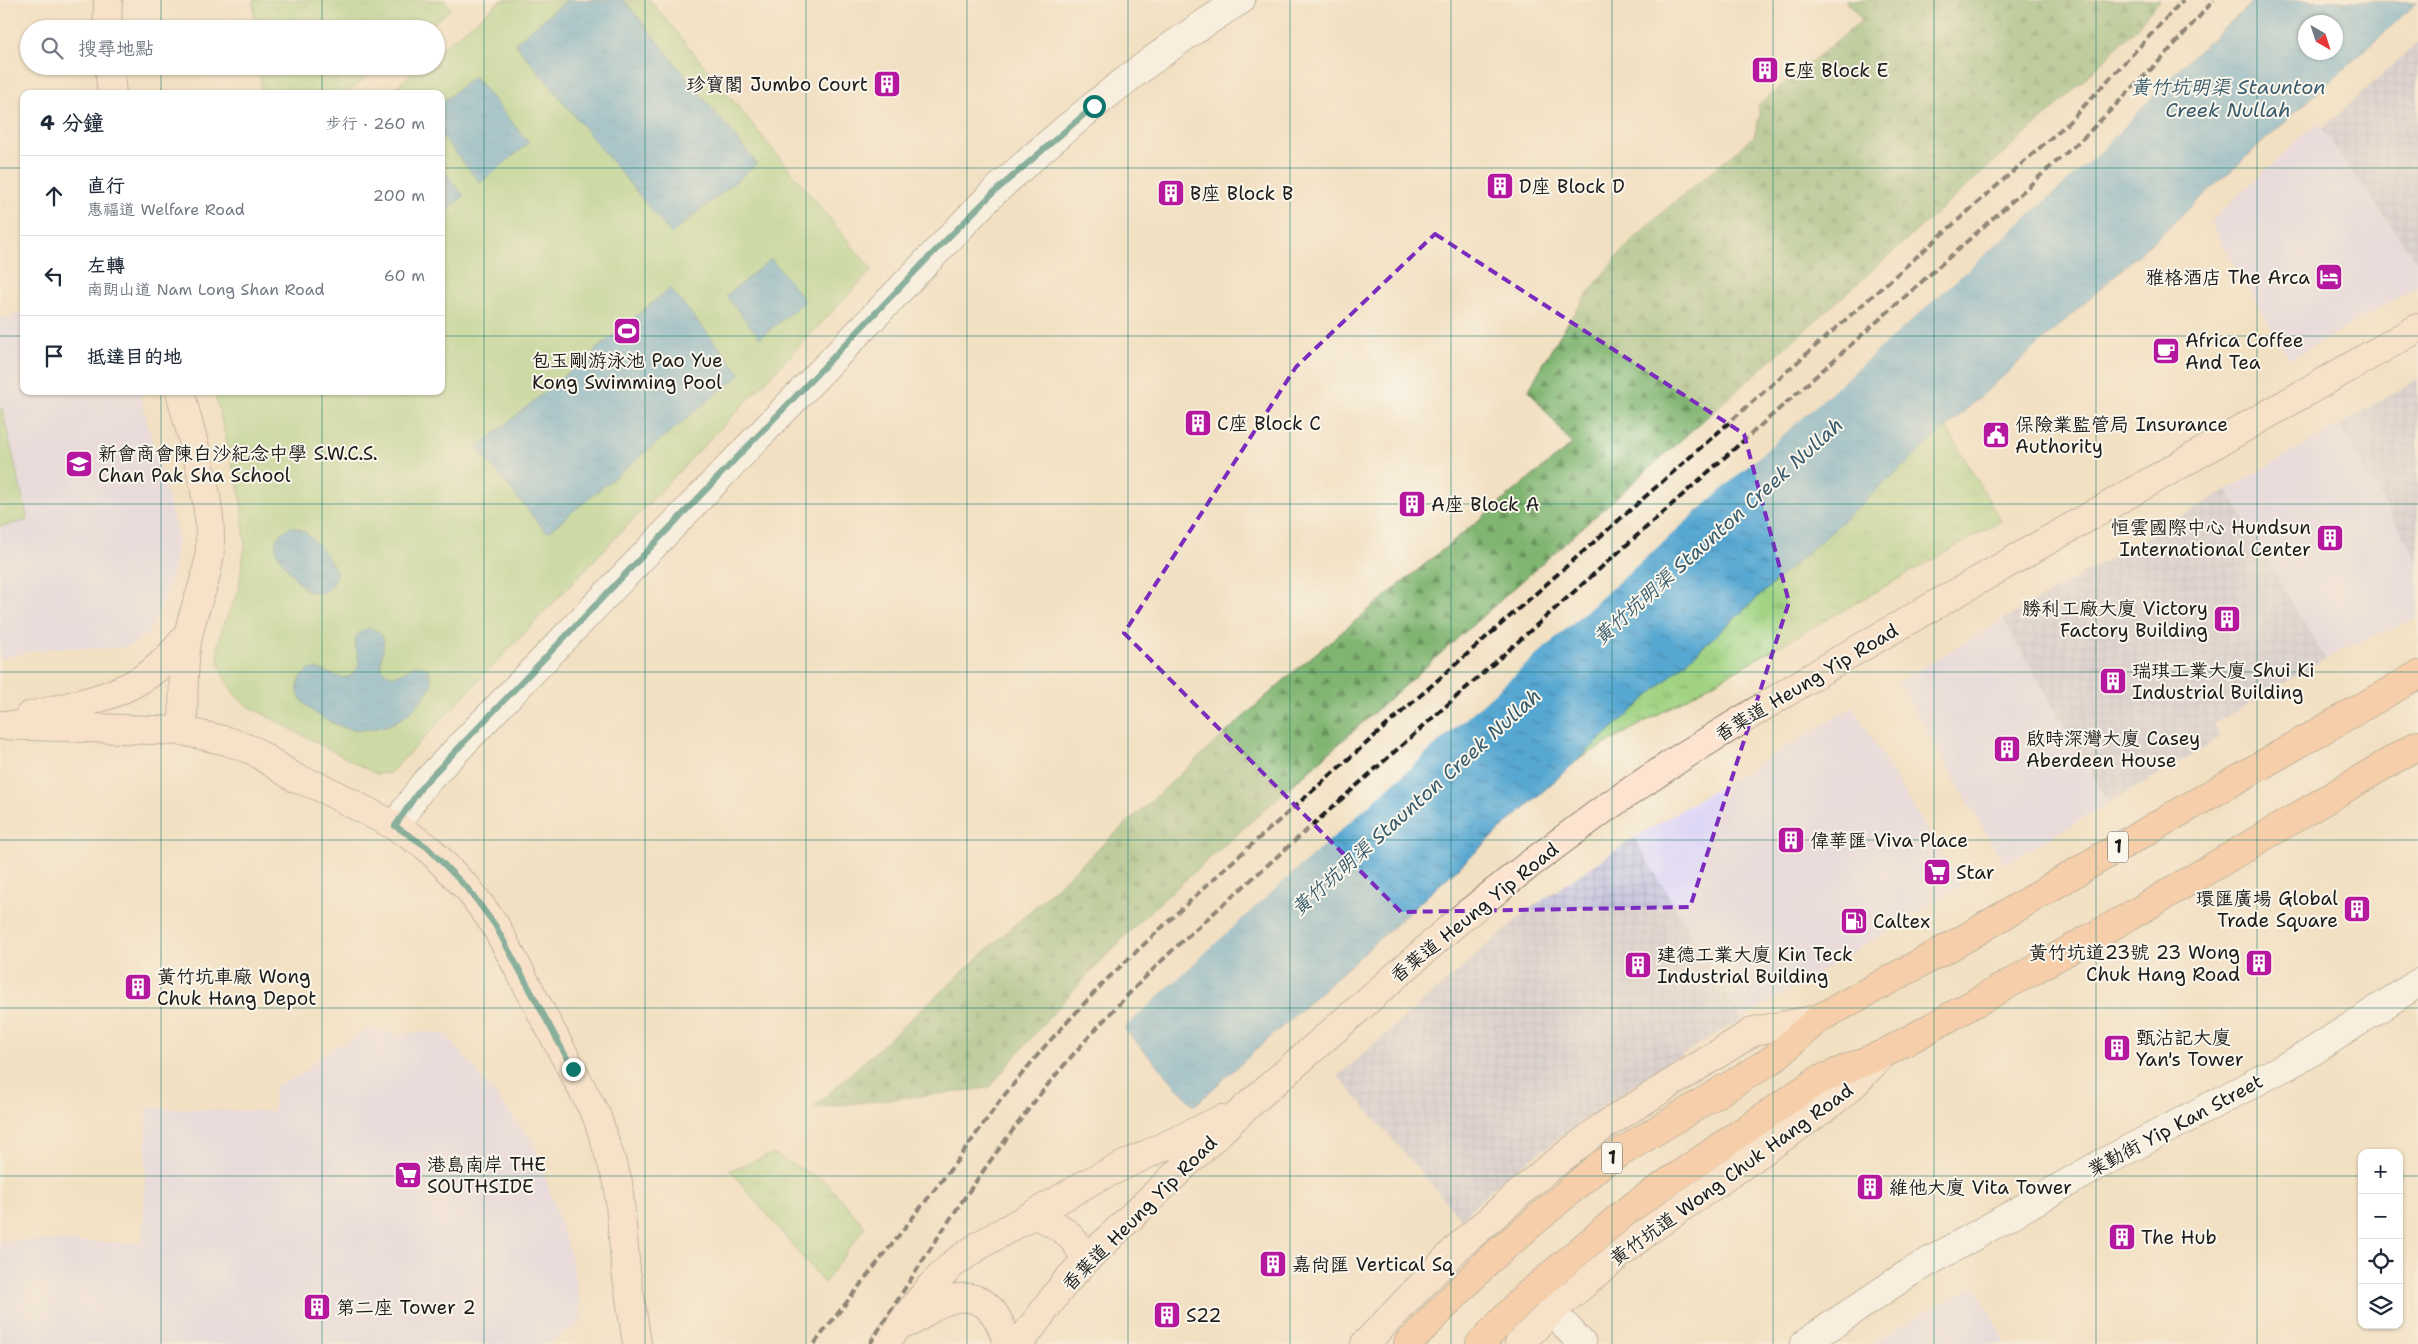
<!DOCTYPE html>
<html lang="zh-TW">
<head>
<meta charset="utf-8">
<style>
  :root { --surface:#fff; --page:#f6f6f7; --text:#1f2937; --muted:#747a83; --line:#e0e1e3 }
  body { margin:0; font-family:"Shantell Sans","LXGW WenKai TC",sans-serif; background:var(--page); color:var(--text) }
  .controls { position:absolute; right:15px; bottom:15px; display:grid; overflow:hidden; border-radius:10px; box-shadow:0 1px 4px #0004 }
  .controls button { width:45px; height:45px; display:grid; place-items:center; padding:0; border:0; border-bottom:1px solid var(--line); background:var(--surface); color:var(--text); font:25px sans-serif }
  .compass { position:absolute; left:2298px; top:15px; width:45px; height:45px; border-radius:50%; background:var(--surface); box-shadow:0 1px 4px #0004; rotate:141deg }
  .stop { position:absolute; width:15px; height:15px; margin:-11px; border:4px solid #0f766e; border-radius:50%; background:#fff }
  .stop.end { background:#0f766e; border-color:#fff; box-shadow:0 1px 5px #0008 }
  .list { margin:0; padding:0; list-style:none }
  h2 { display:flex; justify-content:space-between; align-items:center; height:65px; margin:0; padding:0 20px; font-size:21px }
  h2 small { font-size:16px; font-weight:400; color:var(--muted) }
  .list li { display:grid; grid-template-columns:32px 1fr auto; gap:15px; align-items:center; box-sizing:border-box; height:80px; padding:0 20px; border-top:1px solid var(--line) }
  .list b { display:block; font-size:19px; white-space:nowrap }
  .list p { margin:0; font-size:16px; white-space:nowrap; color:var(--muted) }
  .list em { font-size:16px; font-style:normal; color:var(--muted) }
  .icon { flex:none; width:28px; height:28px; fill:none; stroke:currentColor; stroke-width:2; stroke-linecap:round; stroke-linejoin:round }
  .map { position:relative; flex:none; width:2418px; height:1344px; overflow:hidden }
  .search { position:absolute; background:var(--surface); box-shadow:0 1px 4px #0004; left:20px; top:20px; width:425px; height:55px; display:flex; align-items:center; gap:12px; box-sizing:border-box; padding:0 18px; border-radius:28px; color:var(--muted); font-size:19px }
  .panel { position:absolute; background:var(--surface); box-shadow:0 1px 4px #0004; left:20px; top:90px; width:425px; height:305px; border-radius:10px }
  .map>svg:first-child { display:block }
  .built { fill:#ddd5f6 }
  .industrial { fill:url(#industrial-grid) }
  .grass { fill:url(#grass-tufts); stroke:#5e7850 }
  .forest { fill:url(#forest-firs); stroke:#4e6846 }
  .pitch { fill:#a1d383; stroke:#5e7850 }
  .water { fill:url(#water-ripples); stroke:#3a6276; fill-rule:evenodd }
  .pier { fill:#f2e0c2 }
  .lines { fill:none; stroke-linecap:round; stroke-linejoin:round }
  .street-casing { stroke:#877e6f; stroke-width:30 }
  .secondary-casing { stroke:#877e6f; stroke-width:30 }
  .highway-casing { stroke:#877e6f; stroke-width:30 }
  .street { stroke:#fff; stroke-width:28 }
  .secondary { stroke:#fde4d1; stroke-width:28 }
  .highway { stroke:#fbbb8c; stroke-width:28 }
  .rail { stroke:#1c1c1c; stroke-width:4; stroke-dasharray:8 4; stroke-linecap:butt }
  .route { stroke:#0f766e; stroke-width:6 }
  .marked { fill:none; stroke:#7b2cbf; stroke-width:4; stroke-dasharray:10 6; stroke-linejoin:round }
  .grid { fill:none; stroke:#0f766e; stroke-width:1; stroke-opacity:0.55 }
  .labels { text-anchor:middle; stroke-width:4; stroke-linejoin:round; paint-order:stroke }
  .shield { fill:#fbf7ec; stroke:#5f5e5a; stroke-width:1 }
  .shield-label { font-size:18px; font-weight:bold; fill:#1c1c1c }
  .poi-label { font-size:19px; fill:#1c1c1c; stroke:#fbf7ec; text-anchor:start }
  .street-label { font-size:19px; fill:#1c1c1c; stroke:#fbf7ec }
  .water-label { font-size:20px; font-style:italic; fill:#375b6d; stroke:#fbf7ec }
</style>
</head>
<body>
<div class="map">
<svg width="2418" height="1344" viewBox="0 0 2418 1344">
  <defs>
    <pattern id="industrial-grid" width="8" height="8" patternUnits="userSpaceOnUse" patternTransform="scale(1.25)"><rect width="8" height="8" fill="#c2c1dc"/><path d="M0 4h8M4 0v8" fill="none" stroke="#a6a5bc"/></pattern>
    <pattern id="grass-tufts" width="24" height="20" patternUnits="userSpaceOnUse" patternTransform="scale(1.25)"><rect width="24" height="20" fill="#a1d383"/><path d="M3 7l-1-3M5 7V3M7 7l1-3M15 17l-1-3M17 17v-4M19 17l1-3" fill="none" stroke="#8ab571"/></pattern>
    <pattern id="forest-firs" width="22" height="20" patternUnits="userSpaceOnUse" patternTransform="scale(1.25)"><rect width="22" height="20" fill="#80b571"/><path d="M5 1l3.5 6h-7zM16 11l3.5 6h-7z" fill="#68925c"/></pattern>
    <pattern id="water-ripples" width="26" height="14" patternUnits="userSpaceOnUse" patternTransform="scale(1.25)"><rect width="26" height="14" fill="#57a7d1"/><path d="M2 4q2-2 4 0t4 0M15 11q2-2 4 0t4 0" fill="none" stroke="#4787a9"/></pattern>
  </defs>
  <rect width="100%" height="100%" fill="#fbf7ec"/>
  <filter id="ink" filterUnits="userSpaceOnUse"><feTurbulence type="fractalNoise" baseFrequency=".02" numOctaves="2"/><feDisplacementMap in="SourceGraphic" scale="10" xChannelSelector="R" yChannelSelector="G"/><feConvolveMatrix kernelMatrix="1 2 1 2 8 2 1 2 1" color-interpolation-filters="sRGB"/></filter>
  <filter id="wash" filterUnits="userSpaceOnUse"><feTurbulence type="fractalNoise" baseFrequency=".0096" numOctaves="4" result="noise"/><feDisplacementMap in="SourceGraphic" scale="20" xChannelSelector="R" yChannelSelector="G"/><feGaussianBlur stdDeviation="1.12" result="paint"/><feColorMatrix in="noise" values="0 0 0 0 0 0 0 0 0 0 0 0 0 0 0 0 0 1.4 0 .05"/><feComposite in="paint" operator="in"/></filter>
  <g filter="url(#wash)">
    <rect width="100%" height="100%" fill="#f2e0c2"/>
    <!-- built -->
    <path class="built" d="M2317,122l101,141v23l-128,74 -80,-138z
      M24,313v78h115l39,146 -5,33 -10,33 -15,30 -18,13 -11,2h-62l-32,4 -25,7v-340z
      M2339,425l79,137v56l-67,27 -26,14 -98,-169z
      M2003,620l106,183 -105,61 -106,-182z
      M1853,707l108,180 -219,132 -108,-181z
      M371,1028l26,6 30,-2 20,3 86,106 38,115 11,62 -2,6 -33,20h-547v-104l143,3 4,-135 126,3 2,-25 27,-12 22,-21z
      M1975,1285l31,59h-135l44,-26z"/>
    <!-- industrial -->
    <path class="industrial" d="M2418,42v221l-96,-134z
      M2418,379v183l-79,-137z
      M2227,490l98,169 -111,65 7,14 -112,65 -106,-183z
      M1634,838l108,181 -96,57 -98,70 -51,38 -36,35 -123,-143 190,-166z"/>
    <!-- grass -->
    <path class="grass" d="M253,0h191l7,9 -25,20h-171z
      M259,66h121l-34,28h-84z
      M1946,427l55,94 -424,239z
      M773,1154l53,28 39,45 -41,56 -94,-113z"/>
    <!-- forest -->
    <path class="forest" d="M1845,0h315l-26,31 -79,77 -908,806c-56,56 -108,113 -158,174l-176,20 480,-436 279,-228 -43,-54c30,-57 65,-112 112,-158 35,-34 76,-63 113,-96l6,-21 -2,-10 104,-85z"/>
    <!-- pitch -->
    <path class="pitch" d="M502,0h148l222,270 -477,498 -6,5 -13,1 -128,-68 -13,-11 -10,-15 -6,-17 -1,-17 4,-17 16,-38 7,-46 -4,-46 -27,-108h227v-297h-54l34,-28h15v-13z
      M2,408l26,112 -28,7v-118z"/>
    <!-- water -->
    <path class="water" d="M567,0h57l133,164 -86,70 -156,-191z
      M2255,0l163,2 -1224,1104 -74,-82zM2306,22h30v30h-30z
      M474,76l55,67 -49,40 -39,-48v-32z
      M441,168l23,28 -23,19z
      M771,259l34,42 -45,37 -34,-42z
      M670,288l71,86 -192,157h-4l-68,-83z
      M291,527c4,1 8,1 11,3 8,4 32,33 34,42 0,5 -3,14 -7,17 -5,4 -13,5 -19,3 -8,-3 -13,-13 -19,-19 -13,-17 -27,-33 0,-46z
      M369,628c24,7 11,22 12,39 12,16 21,5 34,-2l8,1 6,4 3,15c-10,15 -20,29 -37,37 -14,7 -30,9 -45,7 -20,-4 -68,-29 -47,-54 16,-19 35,15 52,-3 14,-15 -16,-33 14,-44z"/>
    <!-- pier -->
    <path class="pier" d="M2196,50l-93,99 -847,757 -134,124 -4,-4v-4z"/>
  </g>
  <g filter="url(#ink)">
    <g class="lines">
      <!-- street casing -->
      <g class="street-casing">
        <path id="street" d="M395,826l28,-41 569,-591c78,-71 159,-139 249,-194
          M1565,1325l17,19
          M1804,1344l105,-71 190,-108 208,-110 111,-72"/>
      </g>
      <!-- secondary casing -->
      <g class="secondary-casing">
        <path id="secondary" d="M107,29l1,-29
          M109,66l3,28
          M180,391c12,50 31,102 30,153 0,34 -16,60 -22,92 -6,31 -4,64 -5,95
          M29,716c36,-9 79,-16 111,-36 19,-11 34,-28 48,-45
          M0,725l183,6 44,10 27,10 41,27 25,9 75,39 32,21 42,43 26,35 102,192 21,65 8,89 11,73
          M1035,1215c26,11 38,19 51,45
          M911,1322c10,-6 19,-15 30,-19 38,-16 57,6 66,41
          M884,1344l47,-58 22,-22 27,-19 113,-65 129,-61
          M1019,1344l45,-60 22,-24 158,-151 145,-127 69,-61 72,-57 74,-55 76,-51 161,-99 577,-331
          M1365,1344l94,-98 86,-75 57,-44 152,-96 64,-12
          M1519,1344l34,-34 95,-79 180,-125 26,-22 29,-30"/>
      </g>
      <!-- highway casing -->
      <g class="highway-casing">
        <path id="highway" d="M1408,1344l80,-83 112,-96 173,-106 45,-40 146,-80 136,-81 318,-183
          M1480,1344l45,-47 104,-88 188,-128 66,-27 33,-18 219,-123 283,-168"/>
      </g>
      <!-- street -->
      <use href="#street" class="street"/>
      <!-- secondary -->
      <use href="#secondary" class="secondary"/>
      <!-- highway -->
      <use href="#highway" class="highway"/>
      <!-- rail -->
      <path class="rail" d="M814,1344l143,-183 45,-63 44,-53 59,-64 118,-111 846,-748 114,-122
        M870,1344c48,-77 97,-154 152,-226 47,-63 101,-120 157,-174l905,-807 80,-81 50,-56"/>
    </g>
  </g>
  <g class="lines" filter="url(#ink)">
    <!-- route -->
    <path class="route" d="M573,1069l-78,-144 -26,-35 -42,-43 -32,-21 28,-41 508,-530 61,-61 102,-88"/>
  </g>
  <!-- marked area -->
  <path d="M0 0H2418V1344H0ZM1435,234l309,200 45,168 -99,305 -289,5 -277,-279 172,-266z" fill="#f2e0c2" fill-opacity=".55" fill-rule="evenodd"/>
  <path class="marked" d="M1435,234l309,200 45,168 -99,305 -289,5 -277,-279 172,-266z"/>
  <!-- grid -->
  <path class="grid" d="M161,0v29M322,0v29M484,0v1344M645,0v1344M806,0v1344M967,0v1344M1128,0v1344M1290,0v1344M1451,0v1344M1612,0v1344M1773,0v1344M1934,0v1344M2096,0v1344M2257,0v1344M161,66v28M322,66v28M0,168h24M441,168h1977M0,336h24M441,336h1977M161,391v953M322,391v953M0,504h2418M0,672h2418M0,840h2418M0,1008h2418M0,1176h2362M2399,1176h19"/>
  <!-- icons -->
  <defs>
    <g id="building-square" transform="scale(1.4375)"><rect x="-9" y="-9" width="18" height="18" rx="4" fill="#b5179e" stroke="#fbf7ec"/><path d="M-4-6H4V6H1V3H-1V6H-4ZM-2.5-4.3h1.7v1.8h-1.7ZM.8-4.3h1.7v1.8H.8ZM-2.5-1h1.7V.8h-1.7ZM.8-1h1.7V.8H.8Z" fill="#fff"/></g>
    <g id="hotel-square" transform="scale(1.4375)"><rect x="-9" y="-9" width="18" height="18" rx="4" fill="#b5179e" stroke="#fbf7ec"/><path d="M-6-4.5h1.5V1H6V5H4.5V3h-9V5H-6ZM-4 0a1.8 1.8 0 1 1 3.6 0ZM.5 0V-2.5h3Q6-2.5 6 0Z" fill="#fff"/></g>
    <g id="stadium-square" transform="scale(1.4375)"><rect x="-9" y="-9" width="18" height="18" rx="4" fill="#b5179e" stroke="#fbf7ec"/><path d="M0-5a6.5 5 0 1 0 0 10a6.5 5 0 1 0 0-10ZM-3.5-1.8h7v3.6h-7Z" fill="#fff"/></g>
    <g id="cafe-square" transform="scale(1.4375)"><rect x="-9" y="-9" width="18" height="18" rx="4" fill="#b5179e" stroke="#fbf7ec"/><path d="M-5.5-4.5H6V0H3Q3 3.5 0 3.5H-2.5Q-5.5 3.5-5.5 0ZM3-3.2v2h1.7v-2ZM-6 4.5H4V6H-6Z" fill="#fff"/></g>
    <g id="civic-square" transform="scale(1.4375)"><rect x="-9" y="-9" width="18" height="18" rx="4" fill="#b5179e" stroke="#fbf7ec"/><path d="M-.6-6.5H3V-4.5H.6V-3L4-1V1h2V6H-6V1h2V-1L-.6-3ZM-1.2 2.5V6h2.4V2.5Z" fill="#fff"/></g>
    <g id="school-square" transform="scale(1.4375)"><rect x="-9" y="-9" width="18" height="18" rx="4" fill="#b5179e" stroke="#fbf7ec"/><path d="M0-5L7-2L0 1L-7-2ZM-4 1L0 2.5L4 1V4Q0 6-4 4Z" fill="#fff"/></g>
    <g id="supermarket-square" transform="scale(1.4375)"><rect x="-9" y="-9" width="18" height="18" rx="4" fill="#b5179e" stroke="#fbf7ec"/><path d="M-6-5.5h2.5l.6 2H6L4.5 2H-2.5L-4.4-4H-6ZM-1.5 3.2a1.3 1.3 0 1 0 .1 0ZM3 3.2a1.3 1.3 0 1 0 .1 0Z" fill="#fff"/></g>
    <g id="fuel-square" transform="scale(1.4375)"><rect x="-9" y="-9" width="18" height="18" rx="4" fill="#b5179e" stroke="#fbf7ec"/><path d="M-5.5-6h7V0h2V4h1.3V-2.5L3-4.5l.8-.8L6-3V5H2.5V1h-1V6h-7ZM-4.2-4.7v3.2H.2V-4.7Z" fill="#fff"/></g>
  </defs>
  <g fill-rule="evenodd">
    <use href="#building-square" x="1765" y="70"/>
    <use href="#building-square" x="887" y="84"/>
    <use href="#building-square" x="1500" y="186"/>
    <use href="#building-square" x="1171" y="193"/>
    <use href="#hotel-square" x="2329" y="277"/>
    <use href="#stadium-square" x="627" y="331"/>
    <use href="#cafe-square" x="2166" y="351"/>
    <use href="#building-square" x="1198" y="423"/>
    <use href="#civic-square" x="1996" y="435"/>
    <use href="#school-square" x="79" y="464"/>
    <use href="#building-square" x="1412" y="504"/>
    <use href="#building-square" x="2330" y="538"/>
    <use href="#building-square" x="2227" y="619"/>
    <use href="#building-square" x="2113" y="681"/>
    <use href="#building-square" x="2007" y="749"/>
    <use href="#building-square" x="1791" y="840"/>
    <use href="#supermarket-square" x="1937" y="872"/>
    <use href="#building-square" x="2357" y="909"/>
    <use href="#fuel-square" x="1854" y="921"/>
    <use href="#building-square" x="2259" y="963"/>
    <use href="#building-square" x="1638" y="965"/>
    <use href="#building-square" x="138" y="987"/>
    <use href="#building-square" x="2117" y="1048"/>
    <use href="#supermarket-square" x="408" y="1175"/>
    <use href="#building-square" x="1870" y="1187"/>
    <use href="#building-square" x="2122" y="1237"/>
    <use href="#building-square" x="1273" y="1264"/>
    <use href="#building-square" x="317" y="1307"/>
    <use href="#building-square" x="1167" y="1315"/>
  </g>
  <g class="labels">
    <!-- shield labels -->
    <g class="shield">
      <rect x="2108" y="831.5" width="20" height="31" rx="4"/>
      <rect x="1602" y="1142.5" width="20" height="31" rx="4"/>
    </g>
    <g class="shield-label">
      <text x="2118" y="853">1</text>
      <text x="1612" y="1164">1</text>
    </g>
    <!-- poi labels -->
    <g class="poi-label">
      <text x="1784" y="77">E座 Block E</text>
      <text x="868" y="91" text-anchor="end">珍寶閣 Jumbo Court</text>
      <text x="1519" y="193">D座 Block D</text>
      <text x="1190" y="200">B座 Block B</text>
      <text x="2310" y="284" text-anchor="end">雅格酒店 The Arca</text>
      <text x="2185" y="347">Africa Coffee<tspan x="2185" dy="22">And Tea</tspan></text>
      <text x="627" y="367" text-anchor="middle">包玉剛游泳池 Pao Yue<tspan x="627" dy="22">Kong Swimming Pool</tspan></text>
      <text x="1217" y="430">C座 Block C</text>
      <text x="2015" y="431">保險業監管局 Insurance<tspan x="2015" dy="22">Authority</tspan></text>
      <text x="98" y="460">新會商會陳白沙紀念中學 S.W.C.S.<tspan x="98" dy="22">Chan Pak Sha School</tspan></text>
      <text x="1431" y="511">A座 Block A</text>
      <text x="2311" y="534" text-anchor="end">恒雲國際中心 Hundsun<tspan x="2311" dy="22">International Center</tspan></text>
      <text x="2208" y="615" text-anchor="end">勝利工廠大廈 Victory<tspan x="2208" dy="22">Factory Building</tspan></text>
      <text x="2132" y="677">瑞琪工業大廈 Shui Ki<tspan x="2132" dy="22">Industrial Building</tspan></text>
      <text x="2026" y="745">啟時深灣大廈 Casey<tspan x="2026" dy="22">Aberdeen House</tspan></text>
      <text x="1810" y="847">偉華匯 Viva Place</text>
      <text x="1956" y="879">Star</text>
      <text x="2338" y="905" text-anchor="end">環匯廣場 Global<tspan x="2338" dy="22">Trade Square</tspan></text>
      <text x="1873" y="928">Caltex</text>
      <text x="2240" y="959" text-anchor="end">黃竹坑道23號 23 Wong<tspan x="2240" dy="22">Chuk Hang Road</tspan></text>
      <text x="1657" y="961">建德工業大廈 Kin Teck<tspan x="1657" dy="22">Industrial Building</tspan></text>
      <text x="157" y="983">黃竹坑車廠 Wong<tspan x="157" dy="22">Chuk Hang Depot</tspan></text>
      <text x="2136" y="1044">甄沾記大廈<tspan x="2136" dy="22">Yan's Tower</tspan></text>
      <text x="427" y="1171">港島南岸 THE<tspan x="427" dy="22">SOUTHSIDE</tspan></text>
      <text x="1889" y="1194">維他大廈 Vita Tower</text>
      <text x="2141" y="1244">The Hub</text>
      <text x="1292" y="1271">嘉尚匯 Vertical Sq</text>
      <text x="336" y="1314">第二座 Tower 2</text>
      <text x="1186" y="1322">S22</text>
    </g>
    <!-- street labels -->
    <g class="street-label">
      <text transform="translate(1806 682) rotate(-31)" y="7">香葉道 Heung Yip Road</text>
      <text transform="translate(1474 912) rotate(-39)" y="7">香葉道 Heung Yip Road</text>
      <text transform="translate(2175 1125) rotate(-28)" y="7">業勤街 Yip Kan Street</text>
      <text transform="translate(1731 1174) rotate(-36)" y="7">黃竹坑道 Wong Chuk Hang Road</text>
      <text transform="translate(1139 1213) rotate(-45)" y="7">香葉道 Heung Yip Road</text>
    </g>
    <!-- water labels -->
    <g class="water-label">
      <text x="2228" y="94">黃竹坑明渠 Staunton<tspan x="2228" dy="23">Creek Nullah</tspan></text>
      <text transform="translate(1718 531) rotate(-42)" y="7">黃竹坑明渠 Staunton Creek Nullah</text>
      <text transform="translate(1416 802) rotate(-42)" y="7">黃竹坑明渠 Staunton Creek Nullah</text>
    </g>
  </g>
</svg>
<div class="controls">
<button>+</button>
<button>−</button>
<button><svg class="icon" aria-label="locate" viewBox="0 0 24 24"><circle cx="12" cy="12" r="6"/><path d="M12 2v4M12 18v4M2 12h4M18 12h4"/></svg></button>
<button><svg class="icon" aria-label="layers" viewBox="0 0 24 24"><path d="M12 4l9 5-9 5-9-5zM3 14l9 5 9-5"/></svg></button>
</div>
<svg class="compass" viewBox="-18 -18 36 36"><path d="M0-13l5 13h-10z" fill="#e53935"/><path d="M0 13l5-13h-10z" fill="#747a83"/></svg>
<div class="stop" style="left:1094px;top:106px"></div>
<div class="stop end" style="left:573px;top:1069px"></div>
<div class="search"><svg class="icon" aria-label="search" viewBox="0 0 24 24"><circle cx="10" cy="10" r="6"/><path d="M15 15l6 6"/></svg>搜尋地點</div>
<section class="panel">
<h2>4 分鐘<small>步行 · 260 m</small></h2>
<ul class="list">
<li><svg class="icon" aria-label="ahead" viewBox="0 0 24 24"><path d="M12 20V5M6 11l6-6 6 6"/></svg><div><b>直行</b><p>惠福道 Welfare Road</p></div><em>200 m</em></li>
<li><svg class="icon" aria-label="left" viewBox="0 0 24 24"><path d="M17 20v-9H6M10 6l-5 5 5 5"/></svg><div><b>左轉</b><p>南朗山道 Nam Long Shan Road</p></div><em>60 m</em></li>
<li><svg class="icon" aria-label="arrive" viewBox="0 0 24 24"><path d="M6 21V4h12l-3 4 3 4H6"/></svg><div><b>抵達目的地</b></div></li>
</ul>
</section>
</div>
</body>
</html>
